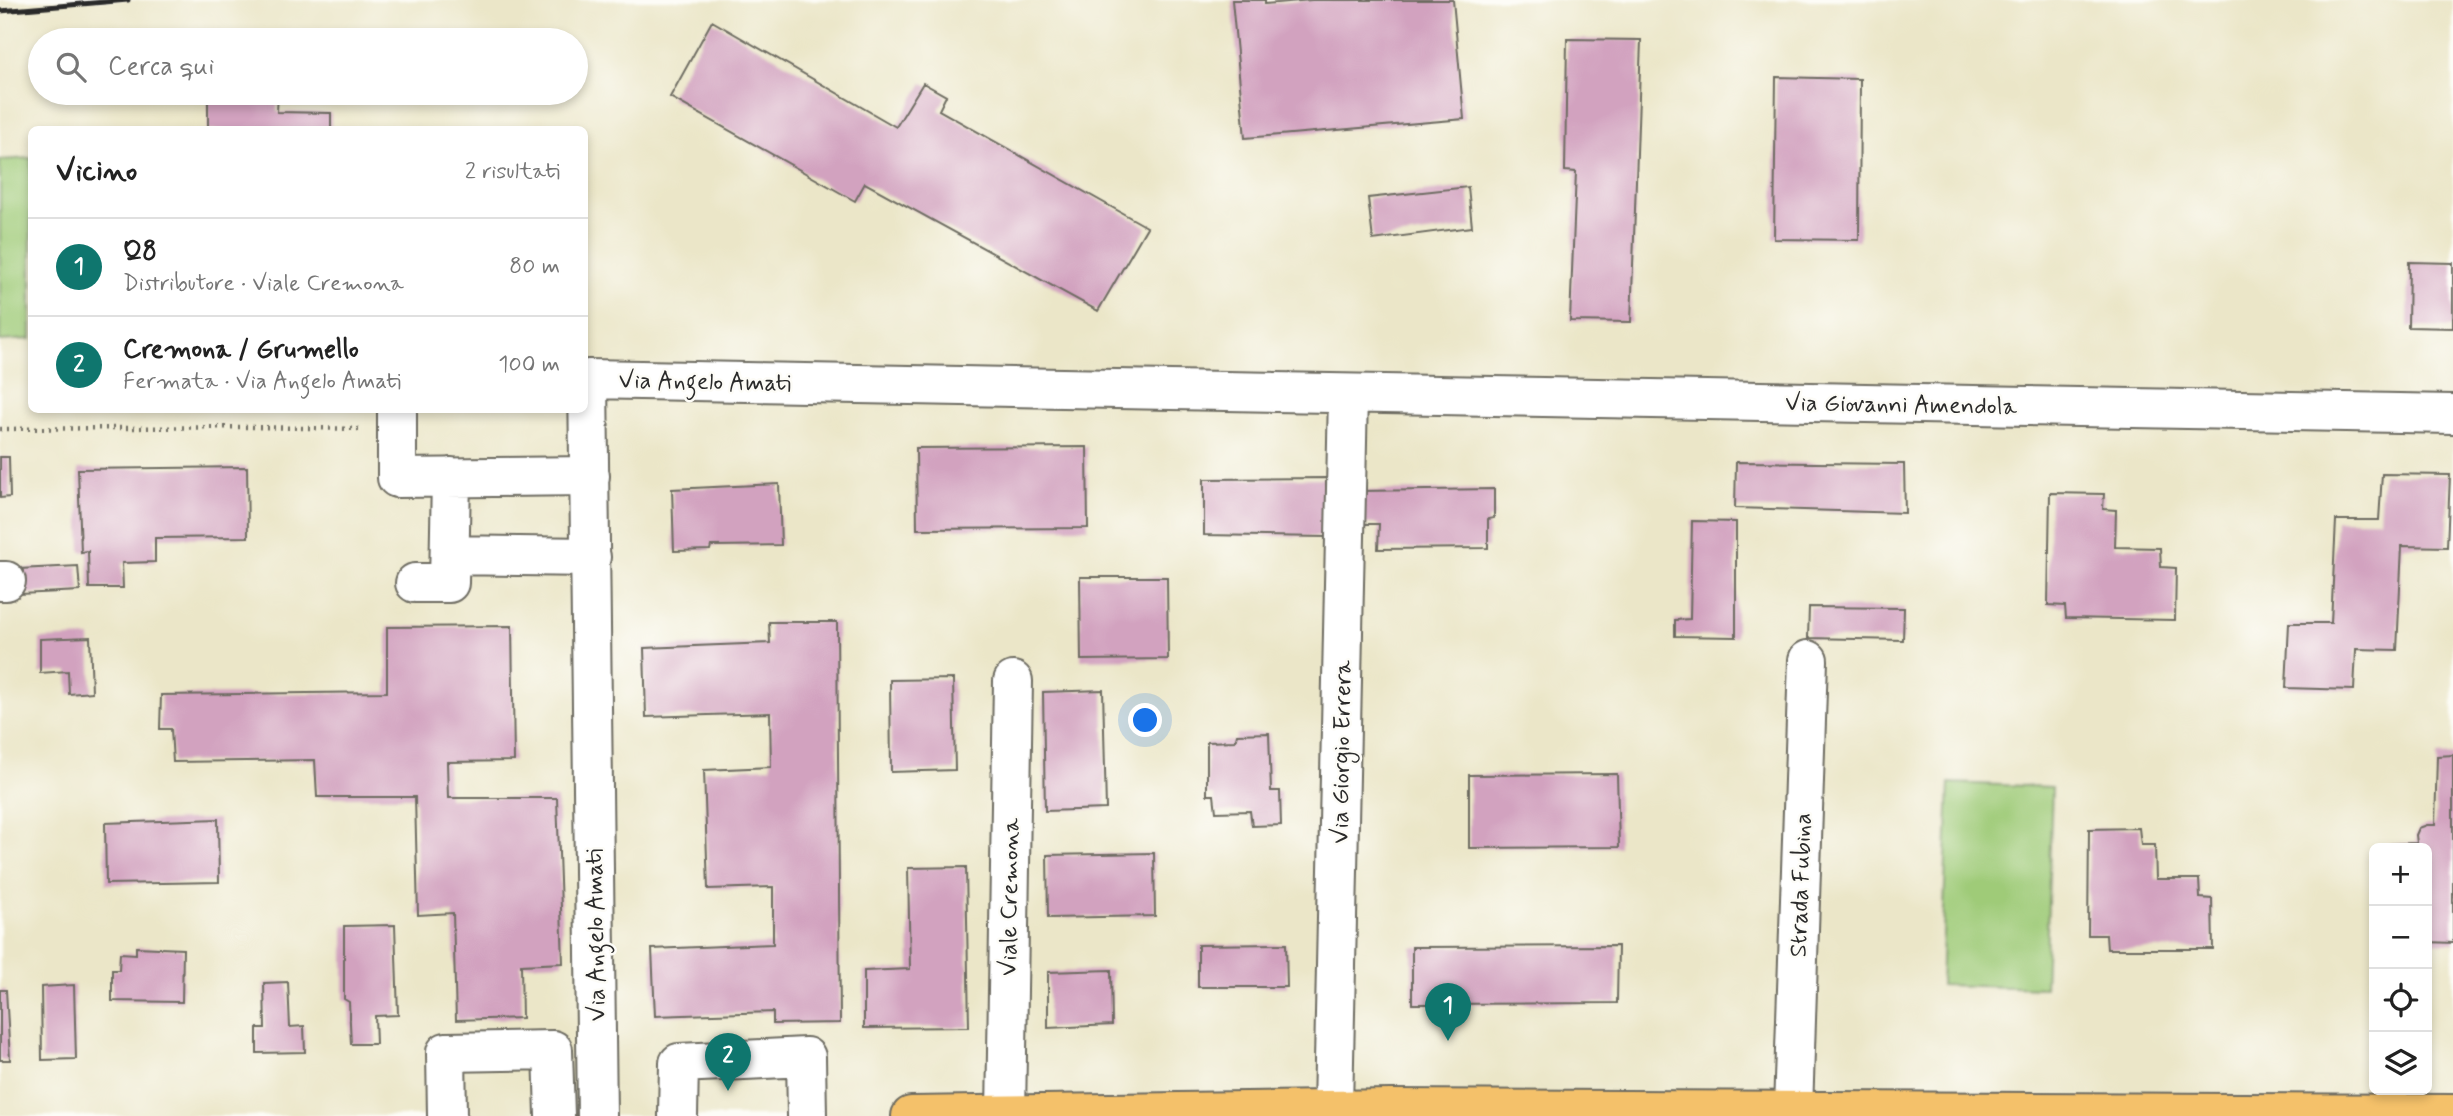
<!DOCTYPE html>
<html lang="it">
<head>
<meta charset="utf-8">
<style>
  :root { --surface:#fff; --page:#f2f2f2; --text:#222; --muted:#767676; --line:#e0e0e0; --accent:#0f766e }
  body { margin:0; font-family:Mynerve,sans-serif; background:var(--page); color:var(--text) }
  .controls { position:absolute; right:21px; bottom:21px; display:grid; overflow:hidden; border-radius:10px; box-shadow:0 4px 10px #0003 }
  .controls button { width:63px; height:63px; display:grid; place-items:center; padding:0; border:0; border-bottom:2px solid var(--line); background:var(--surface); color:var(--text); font:35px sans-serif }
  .you { position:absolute; left:1146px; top:721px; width:24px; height:24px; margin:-18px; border:5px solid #fff; border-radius:50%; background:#1a73e8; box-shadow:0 0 0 10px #1a73e833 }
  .badge { display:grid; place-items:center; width:46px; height:46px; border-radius:50%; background:var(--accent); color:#fff; font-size:23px; font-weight:700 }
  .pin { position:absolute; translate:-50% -58px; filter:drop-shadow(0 2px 4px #0008) }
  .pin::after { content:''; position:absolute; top:37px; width:24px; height:21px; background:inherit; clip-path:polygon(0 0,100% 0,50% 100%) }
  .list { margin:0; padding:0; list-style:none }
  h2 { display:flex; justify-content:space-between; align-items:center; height:91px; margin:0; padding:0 28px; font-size:30px }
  h2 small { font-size:23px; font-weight:400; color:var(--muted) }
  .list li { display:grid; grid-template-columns:46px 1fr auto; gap:21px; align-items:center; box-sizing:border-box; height:98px; padding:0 28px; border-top:2px solid var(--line) }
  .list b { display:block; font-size:26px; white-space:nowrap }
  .list p { margin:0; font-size:23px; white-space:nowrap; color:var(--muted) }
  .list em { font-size:23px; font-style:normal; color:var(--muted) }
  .icon { flex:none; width:38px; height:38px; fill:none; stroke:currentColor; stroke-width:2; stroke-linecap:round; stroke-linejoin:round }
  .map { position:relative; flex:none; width:2453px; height:1116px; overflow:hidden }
  .search { position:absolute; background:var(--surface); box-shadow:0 4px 10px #0003; left:28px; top:28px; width:560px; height:77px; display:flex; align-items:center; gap:18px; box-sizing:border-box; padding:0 24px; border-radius:38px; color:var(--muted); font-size:26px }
  .panel { position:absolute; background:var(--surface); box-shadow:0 4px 10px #0003; left:28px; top:126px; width:560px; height:287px; border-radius:10px }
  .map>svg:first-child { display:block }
  .green { fill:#9fcb78; stroke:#657b52; stroke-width:2 }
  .building { fill:#d2a2bf }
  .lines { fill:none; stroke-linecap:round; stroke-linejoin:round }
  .minor-casing { stroke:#6e6c62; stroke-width:42 }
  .major-casing { stroke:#6e6c62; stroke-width:42 }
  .path { stroke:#6e6c62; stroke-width:4.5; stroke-dasharray:2 5; stroke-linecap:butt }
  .minor { stroke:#fff; stroke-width:38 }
  .major { stroke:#f4c16b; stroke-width:38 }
  .rail { stroke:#2b2b2b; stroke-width:5 }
  .labels { text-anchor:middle; stroke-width:5; stroke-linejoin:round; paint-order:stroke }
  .street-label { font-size:24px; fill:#2b2b2b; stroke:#fdfcf7 }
</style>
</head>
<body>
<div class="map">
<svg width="2453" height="1116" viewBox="0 0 2453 1116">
  <rect width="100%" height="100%" fill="#fdfcf7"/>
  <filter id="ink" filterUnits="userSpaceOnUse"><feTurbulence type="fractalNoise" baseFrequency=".0143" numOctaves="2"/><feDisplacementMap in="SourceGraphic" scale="14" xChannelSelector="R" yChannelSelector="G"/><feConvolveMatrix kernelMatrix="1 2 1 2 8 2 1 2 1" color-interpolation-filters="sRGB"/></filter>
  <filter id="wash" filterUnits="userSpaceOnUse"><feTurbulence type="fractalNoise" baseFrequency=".00686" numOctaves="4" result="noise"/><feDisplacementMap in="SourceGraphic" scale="28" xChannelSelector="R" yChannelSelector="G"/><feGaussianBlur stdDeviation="1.57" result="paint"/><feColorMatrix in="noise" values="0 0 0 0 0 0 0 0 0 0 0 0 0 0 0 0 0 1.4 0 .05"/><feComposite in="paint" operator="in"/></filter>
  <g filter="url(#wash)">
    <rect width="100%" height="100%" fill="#ebe6c8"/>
    <!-- green -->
    <path class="green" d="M31,158v181l-31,2v-181z
      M1949,783l103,4 -7,201 -104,-3z"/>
    <g id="blocks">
      <!-- building -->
      <path class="building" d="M1232,0h33v4l47,-4h141l11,119 -219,19z
        M712,21l184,106 27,-44 23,13 -7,14 208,117 -49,84 -233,-128 -10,18 -185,-104z
        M1567,39l74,1 -10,282 -61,-1 6,-149 -11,-1z
        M1776,77l84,2 -1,161 -85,-1z
        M208,93h70l-1,19 54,1v17h-123z
        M1468,187l4,40 -99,13 -5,-42z
        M2409,262l44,1v65l-45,-1z
        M1087,447l1,81 -171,1 -1,-81z
        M0,457h9l1,40 -10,1z
        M1736,462l168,2 1,49 -170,-5z
        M247,467l1,70 -93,1v24l-33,1 1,25h-34l-1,-37 -7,1 -3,-83z
        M2382,474l68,1 -3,72 -45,-1 -5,104 -41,-1 -2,41 -68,-2 3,-65h42l5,-103h43z
        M1326,478v59l-122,-2v-56z
        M779,484l2,61 -70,1 -1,4 -36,1 -2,-62z
        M1494,489v29l-6,1v29l-110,1 1,-25h-19v-33z
        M2050,493l54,1 -1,15 13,1 -1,37 45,1 1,19 15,1 -1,52 -109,-2 -1,-12 -17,-1z
        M1692,521l44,1v115l-61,-1v-16l15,-1z
        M78,566l2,25 -60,3 -1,-25z
        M1080,577h87l1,82 -87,1z
        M1809,607l95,1 -1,32 -95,-2z
        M769,622h68l3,401 -67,1v-12l-118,4 -3,-67 121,-5v-57l-65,2 -4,-119 67,-3 -1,-54 -124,4 -2,-69 126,-5z
        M512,626l2,135 -67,1 1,36h109l6,165 -42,2 1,53 -66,2 -3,-107 -35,2 -3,-118h-98l-2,-37 -142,2 -2,-33h-11l1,-34 226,-3v-65z
        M90,637l2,55 -23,2 -1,-23 -28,2v-34z
        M953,679l2,91 -64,2 -1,-92z
        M1103,690l3,119 -61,2 -2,-119z
        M1269,733l2,58h9l1,34 -29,1 -2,-15 -34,1 -2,-17h-7v-53l28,-1 2,-7z
        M2453,755v188l-26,-1v-94h-39v-4l29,-1 -1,-8 3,-7 8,-3h8l2,-69z
        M1617,774l2,73 -150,1v-73z
        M218,819l1,63 -113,2 -1,-61z
        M2139,828l2,17h14l1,34h43l1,19 12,1 1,50h-106l-1,-14h-18l1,-106z
        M1154,853l1,63 -107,2 -1,-63z
        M966,867l3,160 -105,1v-57l46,-2 -2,-101z
        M395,925l3,90 -23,1 1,28h-25l-2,-42 -5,-3v-73z
        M1286,944l1,43h-89v-42z
        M1618,946l-1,57 -205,1v-57z
        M136,947l47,2 -1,53 -70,-1v-31h7l1,-17 16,1z
        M1111,970l1,55 -64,3v-56z
        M288,982l2,45 14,-1 1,26 -48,1v-25h8l-1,-45z
        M74,985l2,74 -34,1 -1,-73z
        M0,990h6l4,70h-10z"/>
    </g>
  </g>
  <g filter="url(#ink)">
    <use href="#blocks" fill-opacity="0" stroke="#6e6c62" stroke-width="2"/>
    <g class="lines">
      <!-- minor casing -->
      <g class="minor-casing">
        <path id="minor" d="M397,410v68l193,-2
          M450,555l141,2
          M0,581h6
          M415,583h34l2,-106
          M1333,1109l15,-715
          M1793,1110l15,-450
          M1006,1114l7,-433
          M447,1116l-1,-64 107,-2 2,66
          M597,1116l-9,-737 1865,35
          M678,1116l1,-53 127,-6 1,59"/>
      </g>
      <!-- major casing -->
      <g class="major-casing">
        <path id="major" d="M911,1116l480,-7 1062,5"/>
      </g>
      <!-- path -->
      <path class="path" d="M0,429l249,-2 112,2"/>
      <!-- minor -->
      <use href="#minor" class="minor"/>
      <!-- major -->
      <use href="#major" class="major"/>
      <!-- rail -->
      <path class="rail" d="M0,11l128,-11"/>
    </g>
  </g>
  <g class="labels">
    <!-- street labels -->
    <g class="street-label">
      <text transform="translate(705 381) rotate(1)" y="8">Via Angelo Amati</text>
      <text transform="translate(1901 404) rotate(1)" y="8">Via Giovanni Amendola</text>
      <text transform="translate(1341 752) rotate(-89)" y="8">Via Giorgio Errera</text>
      <text transform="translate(1800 885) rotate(-88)" y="8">Strada Fubina</text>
      <text transform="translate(1009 897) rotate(-89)" y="8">Viale Cremona</text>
      <text transform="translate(595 935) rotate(-91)" y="8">Via Angelo Amati</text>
    </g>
  </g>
</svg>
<div class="controls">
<button>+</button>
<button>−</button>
<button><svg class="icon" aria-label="locate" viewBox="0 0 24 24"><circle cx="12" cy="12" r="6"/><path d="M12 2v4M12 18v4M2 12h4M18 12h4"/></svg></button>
<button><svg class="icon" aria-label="layers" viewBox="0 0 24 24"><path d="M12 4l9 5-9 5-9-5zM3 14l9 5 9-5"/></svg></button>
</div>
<div class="you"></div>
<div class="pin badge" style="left:1448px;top:1041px">1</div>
<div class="pin badge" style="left:728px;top:1091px">2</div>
<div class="search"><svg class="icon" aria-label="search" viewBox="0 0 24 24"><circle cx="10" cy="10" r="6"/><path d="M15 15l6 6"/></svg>Cerca qui</div>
<section class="panel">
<h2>Vicino<small>2 risultati</small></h2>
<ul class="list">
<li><span class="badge">1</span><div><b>Q8</b><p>Distributore · Viale Cremona</p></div><em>80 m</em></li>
<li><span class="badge">2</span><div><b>Cremona / Grumello</b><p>Fermata · Via Angelo Amati</p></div><em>100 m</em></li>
</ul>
</section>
</div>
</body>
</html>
